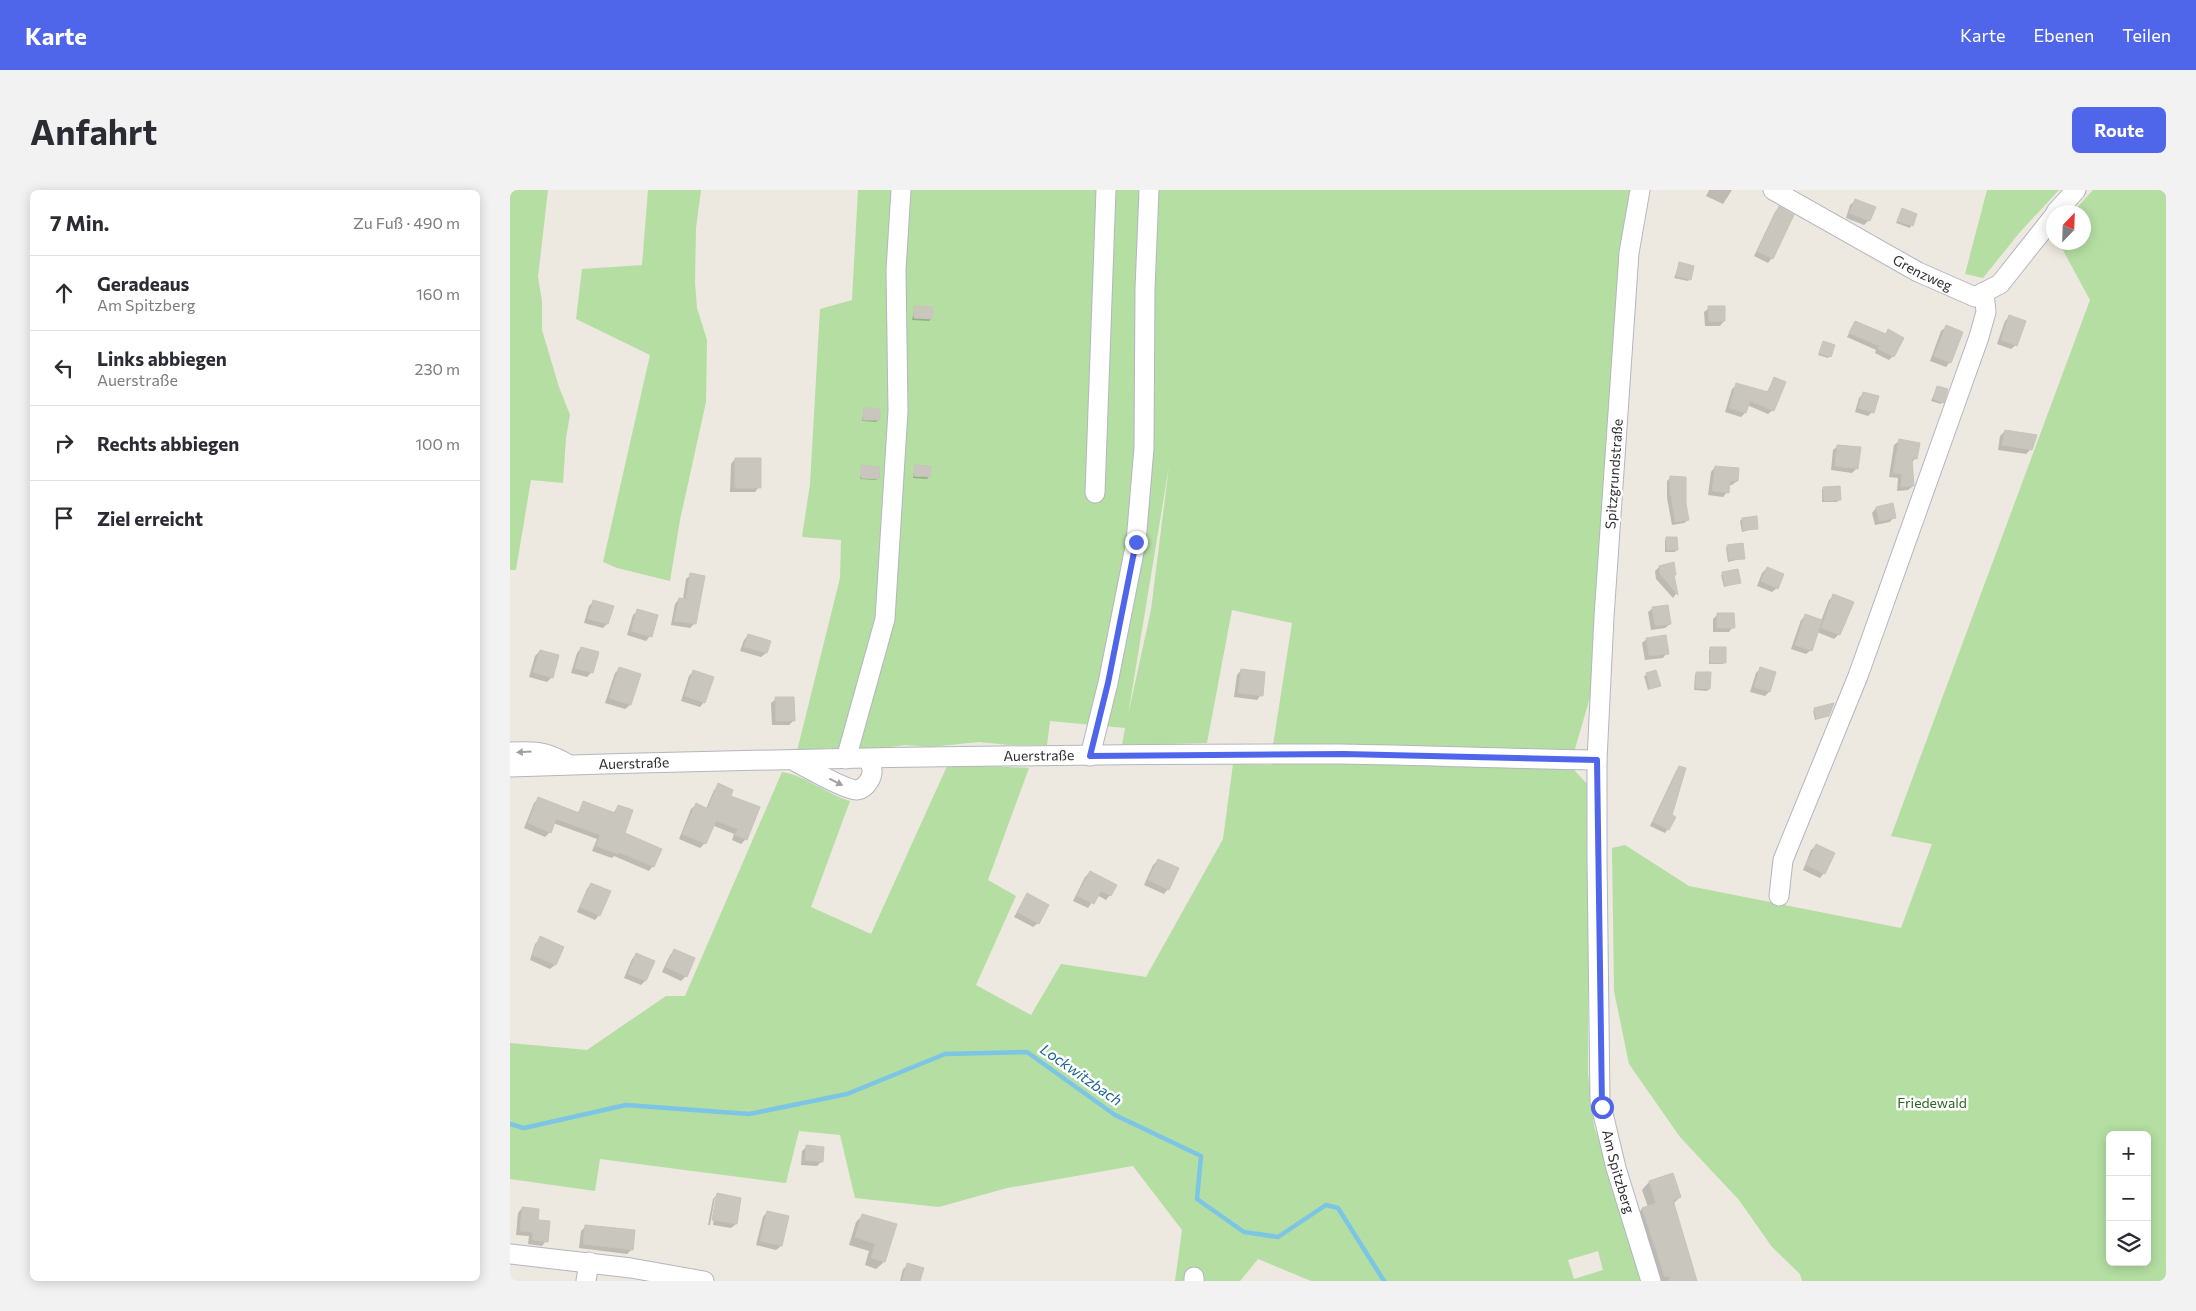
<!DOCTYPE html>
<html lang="de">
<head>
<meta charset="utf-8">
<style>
  :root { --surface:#fff; --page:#f2f2f3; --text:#2b2b33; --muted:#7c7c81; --line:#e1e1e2; --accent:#5066ea }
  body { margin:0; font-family:Commissioner,sans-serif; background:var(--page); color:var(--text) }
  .controls { position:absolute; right:15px; bottom:15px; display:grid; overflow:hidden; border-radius:8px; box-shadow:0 2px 12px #0003 }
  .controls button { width:45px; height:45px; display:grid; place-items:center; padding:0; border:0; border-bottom:1px solid var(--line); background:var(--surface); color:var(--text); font:25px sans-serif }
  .compass { position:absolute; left:1536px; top:15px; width:45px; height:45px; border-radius:50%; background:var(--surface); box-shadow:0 2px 12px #0003; rotate:23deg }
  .stop { position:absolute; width:15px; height:15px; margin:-11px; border:4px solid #5066ea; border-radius:50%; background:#fff }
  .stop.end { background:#5066ea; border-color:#fff; box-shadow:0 1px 5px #0008 }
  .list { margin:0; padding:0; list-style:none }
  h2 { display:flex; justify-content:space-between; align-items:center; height:65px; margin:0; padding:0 20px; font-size:21px }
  h2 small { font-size:16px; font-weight:400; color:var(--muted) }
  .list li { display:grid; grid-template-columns:32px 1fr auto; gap:15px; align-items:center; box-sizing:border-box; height:75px; padding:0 20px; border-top:1px solid var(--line) }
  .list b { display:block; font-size:19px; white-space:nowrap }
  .list p { margin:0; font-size:16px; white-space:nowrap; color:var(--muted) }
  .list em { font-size:16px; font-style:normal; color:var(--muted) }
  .icon { flex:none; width:28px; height:28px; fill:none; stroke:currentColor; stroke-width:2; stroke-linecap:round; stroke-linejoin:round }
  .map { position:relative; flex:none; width:1656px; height:1091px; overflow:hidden; border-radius:8px }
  header { display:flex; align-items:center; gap:30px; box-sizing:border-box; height:70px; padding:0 25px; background:var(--accent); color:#fff }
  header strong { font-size:24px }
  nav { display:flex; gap:28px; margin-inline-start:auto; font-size:18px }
  .intro { display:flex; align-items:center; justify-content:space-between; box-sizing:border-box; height:120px; padding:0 30px }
  h1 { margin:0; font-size:35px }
  .button { padding:12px 22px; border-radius:8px; background:var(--accent); color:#fff; font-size:18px; font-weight:700 }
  main { display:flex; gap:30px; padding:0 30px }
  aside { flex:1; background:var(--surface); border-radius:8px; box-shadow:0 2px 12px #0003 }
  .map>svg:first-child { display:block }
  .green { fill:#b4dea2; fill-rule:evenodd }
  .shadow { fill:#0003 }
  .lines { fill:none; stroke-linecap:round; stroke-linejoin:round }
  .stream { stroke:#7dc5e5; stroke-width:4.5 }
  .building { fill:#c9c6be; stroke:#c8c4ba }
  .minor-casing { stroke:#b4b6bf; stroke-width:21 }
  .minor { stroke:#fff; stroke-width:19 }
  .oneway { fill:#a0a0a0 }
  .route { stroke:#5066ea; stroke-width:6 }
  .labels { text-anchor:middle; stroke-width:5; stroke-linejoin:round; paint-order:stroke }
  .street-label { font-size:14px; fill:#2d2d2d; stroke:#fff }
  .park-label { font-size:14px; fill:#2d6422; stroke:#fff }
  .water-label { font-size:15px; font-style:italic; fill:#1a6593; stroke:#fff }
</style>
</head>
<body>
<header>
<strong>Karte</strong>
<nav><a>Karte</a><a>Ebenen</a><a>Teilen</a></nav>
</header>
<div class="intro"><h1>Anfahrt</h1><a class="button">Route</a></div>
<main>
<aside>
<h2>7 Min.<small>Zu Fuß · 490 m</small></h2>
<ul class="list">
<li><svg class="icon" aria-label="ahead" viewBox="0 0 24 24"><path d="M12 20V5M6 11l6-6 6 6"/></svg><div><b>Geradeaus</b><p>Am Spitzberg</p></div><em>160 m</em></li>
<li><svg class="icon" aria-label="left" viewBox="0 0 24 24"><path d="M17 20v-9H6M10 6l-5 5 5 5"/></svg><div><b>Links abbiegen</b><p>Auerstraße</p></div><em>230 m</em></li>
<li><svg class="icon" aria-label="right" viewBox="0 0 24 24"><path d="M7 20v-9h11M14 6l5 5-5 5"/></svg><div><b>Rechts abbiegen</b></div><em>100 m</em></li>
<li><svg class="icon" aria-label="arrive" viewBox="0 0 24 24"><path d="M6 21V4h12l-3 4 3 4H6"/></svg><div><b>Ziel erreicht</b></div></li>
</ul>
</aside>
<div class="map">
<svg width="1656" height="1091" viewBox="0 0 1656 1091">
  <rect width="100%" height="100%" fill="#ede8e0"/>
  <!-- green -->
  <path class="green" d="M0,0h38l-10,87 4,24v29l17,57 11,28 -4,23 -3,45 -32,-3 -15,90h-6z
    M138,0h53l-5,38 -1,55 2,25 10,32 -1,62 -26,118 -10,61 -53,-13 -14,-6 47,-207 -74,-36 6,-50 60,-4z
    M348,0h774l-41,504 -17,58 1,19 13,14v288l6,53 52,155h-335l-53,-22 -18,22h-65l7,-51 -49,-64 -126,22 -68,19 -84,-9 -15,-63 -41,-4 -13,52 -186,-24 -5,32 -85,-12v-136l77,7 79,-54h19l97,-224c25,4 44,22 68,29l-39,106 60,27 77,-170 81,4 -41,112 28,16 -40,89 55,30 30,-51 85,13 77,-138 10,-75 39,1 1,-20 19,-122 -60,-13 -25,133 -85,2 3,-17 -75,-7 -3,24h-38l-30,-3 -49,5 -25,-2 -28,4 -46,-1 -34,3 43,-173 1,-38 -39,-3 8,-53 10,-175 32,-9zM659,276l-18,144 -23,105zM1088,1061l5,19 -29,9 -6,-19z
    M1477,0h72l-39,42 -37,46 -18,-4z
    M1583,0h73v1091h-364l-2,-7 -28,-27 -33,-47 -59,-63 -51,-73 -15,-73 -2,-143 13,-3 64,41 212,42 31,-84 -41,-8 199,-536 -31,-57 25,-1v-30h-11zM1600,945h37v127h-37z"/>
  <!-- shadow -->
  <path class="shadow" d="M1199,0h23l-9,14 -17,-8z
    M1345,11l14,19 -5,5 -18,-7 4,-13z
    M1269,18l-7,50 -4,5 -14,-7 21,-44z
    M1392,20l14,5 -6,13 -14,-5z
    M1170,73l10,16 -2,2 -14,-3z
    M405,118l16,11 -2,2 -17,-1z
    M1199,118l15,13 -4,5h-15l-1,-14z
    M1500,126l6,29 -5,4 -14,-5 8,-23z
    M1345,132l29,13 4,-4 5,25 -4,4 -14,-7 1,-3 -29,-13z
    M1436,137l4,35 -4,5 -16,-6 11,-30z
    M1314,152l6,14 -2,2 -10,-3z
    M1265,189l-2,31 -5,4 -21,-9 -2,8 -4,4 -16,-5 7,-23 5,-4 29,8z
    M1427,197l5,15 -1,2 -10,-3z
    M1354,203l8,19 -4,4 -13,-4 4,-14z
    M354,220l14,10 -2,2 -14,-1z
    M1495,241l26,18 -5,5 -28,-4 2,-14z
    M1389,251l17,17 -5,5 2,23 -5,4 -11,1 1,-13 -9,-1 5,-32z
    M1328,256l19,22 -5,5 -21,-3 2,-20z
    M225,269l24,28 -4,5h-25l1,-28z
    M405,276l14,11 -2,2 -14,-1z
    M352,277l16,11 -2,2 -16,-1z
    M1205,277l22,14 -5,4h-4l-1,7 -4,5 -15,-2 3,-23z
    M1160,288l14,26 4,16 -4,3 -12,2 -5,-27v-17z
    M1313,298l16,12 -2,2h-15v-12z
    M1366,318l18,9 -4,5 -15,3 -3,-12z
    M1232,329l15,9 -15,4 -2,-11z
    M1157,348l10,12 -2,2h-10v-12z
    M1218,356l16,12 -16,4 -2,-14z
    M1149,377l16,7 -2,2 3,18 -3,4 -17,-19 -1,-8z
    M1257,378l10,20 -5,4 -15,-6 5,-13z
    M1213,384l17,8 -16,5 -3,-12z
    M181,385l12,2 -9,47 -4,4 -19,-3 4,-21 4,-5h4l3,-20z
    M1324,406l5,38 -5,5 -17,-7 -6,18 -5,4 -15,-5 10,-29 5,-4 15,5 8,-21z
    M84,411l13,23 -4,4 -19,-5 5,-17z
    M1143,418l17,16 -5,4 -14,2 -3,-18z
    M128,421l12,25 -4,5 -19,-6 6,-20z
    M1208,424l15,13 -4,5h-16v-13z
    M238,445l21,7 -3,11 -5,4 -21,-6 4,-11z
    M1137,449l20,14 -4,5 -18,2 -3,-17z
    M71,458l16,5 -6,20 -4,4 -16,-4 6,-20z
    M1201,458l13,14 -1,2h-14v-14z
    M30,461l12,26 -5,5 -18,-5 6,-21z
    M110,478l10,37 -5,4 -20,-6 10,-30z
    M1251,478l8,24 -4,4 -15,-4 6,-19z
    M731,480l20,25 -4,5 -23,-3 3,-22z
    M184,481l10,31 -4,5 -19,-6 8,-25z
    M1145,482l4,13 -11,5 -4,-14z
    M1187,483l12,16 -2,2 -13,-1 1,-15z
    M266,509l18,21 -5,5h-17l-1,-22z
    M1305,519l13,7 -13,4 -2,-9z
    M1170,578l-12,61 -3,4 -15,-7 26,-55z
    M209,595l10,12 17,42 -5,5 -9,-4 2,-6 -22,-9 -8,19 -4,4 -21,-9 12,-30 5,-4 10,4 8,-19z
    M29,608l38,16 7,-12 29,11 5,-6 5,27 30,32 -4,5 -35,-15 -2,2 -20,-7 5,-12 -44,-16 -3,9 -5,5 -21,-9 10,-25z
    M1306,656l8,27 -4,5 -17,-8 8,-20z
    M648,670l10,29 -4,5 -20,-9 9,-20z
    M580,682l20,23 -4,5 -9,-5 -9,13 -15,-7 12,-24z
    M81,694l8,31 -4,5 -18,-8 10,-23z
    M517,705l11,28 -5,4 -19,-10z
    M30,749l22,8 -7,18 -5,4 -20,-9 5,-16z
    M165,760l11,26 -5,5 -19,-9 8,-17z
    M127,765l8,26 -4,4 -17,-7 8,-19z
    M297,956l15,15 -5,5 -16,-1 1,-14z
    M1163,985l7,22 -7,7 21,66v11h-37l-22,-65 7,-7 6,-2 -6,-17 7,-8z
    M207,1005l19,29 -5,4 -18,-3 4,-27h-2l-5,27h-2l5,-26z
    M12,1018l15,13 9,20 -4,5 -14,-2 1,-8 -13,-1 2,-22z
    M257,1022l21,5 -7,29 -5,4 -20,-5 7,-28z
    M353,1025l21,47 -8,7 -11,-4 4,-14 -20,-6 7,-23z
    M76,1036l46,23 -5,5 -48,-6 2,-17z
    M398,1075l11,16h-19l3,-12z"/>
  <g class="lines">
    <!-- stream -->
    <path class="stream" d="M0,934l14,4 102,-23 123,9 98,-20 98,-40 82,-2 88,63 86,41 -4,43 47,33 34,5 48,-32 12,3 46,73"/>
  </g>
  <!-- building -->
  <path class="building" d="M1345,9l21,8 -6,14 -21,-8z
    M1269,16l15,9 -21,44 -16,-8z
    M1392,18l15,6 -4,12 -16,-5z
    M1169,72l15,4 -3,14 -15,-4z
    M404,116l19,1 -1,12 -18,-1z
    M1198,116h17v15l-16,1z
    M1499,125l17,6 -9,25 -16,-6z
    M1345,131l31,13 2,-5 16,9 -10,19 -16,-8 1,-3 -30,-13z
    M1436,135l17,7 -12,31 -17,-7z
    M1313,151l12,4 -4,12 -12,-4z
    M1264,187l12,5 -12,29 -24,-10 -4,12 -17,-5 7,-25 32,9z
    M1427,196l11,3 -4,14 -11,-4z
    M1353,202l16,4 -5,17 -16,-5z
    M354,218l16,1v11h-17z
    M1495,240l32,5 -5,15 -30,-5z
    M1389,249l21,4 -3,16 -5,-1 2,28 -13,1 1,-13 -9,-1z
    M1327,255l24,2 -3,22 -23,-3z
    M225,268h26v30h-26z
    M351,275l19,2 -1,12 -18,-1z
    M405,275l16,1 -1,11 -16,-1z
    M1205,276l24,2 -1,13h-8l-1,12 -17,-2z
    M1160,286l16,1v27l3,16 -14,2 -4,-27h-1z
    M1330,296l1,14 -17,1 -1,-14z
    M1383,313l3,15 -17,3 -3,-14z
    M1247,326l1,13 -15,1 -1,-12z
    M1156,347h11l1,13h-11z
    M1233,353l2,16 -16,1 -2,-15z
    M1164,372l2,13h-2l4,20 -18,-21 -1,-8z
    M1257,377l17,7 -6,15 -17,-8z
    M1228,379l3,14 -16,3 -3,-14z
    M180,383l15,3 -9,48 -22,-3 5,-23 7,1z
    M1323,404l21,8 -14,33 -19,-7z
    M83,410l21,6 -6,18 -20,-5z
    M1158,415l3,19 -16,2 -3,-19z
    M127,419l21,6 -6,22 -21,-6z
    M1207,423h17l1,15h-18z
    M1295,424l17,6 -10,31 -17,-6z
    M238,444l23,7 -4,12 -23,-6z
    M1156,445l3,19 -20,2 -3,-18z
    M71,457l18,5 -6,21 -18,-5z
    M1200,457h16v16h-16z
    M30,460l19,5 -6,23 -20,-6z
    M109,477l22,7 -10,31 -22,-7z
    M1250,477l16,5 -6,20 -16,-5z
    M731,479l24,3 -2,24 -25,-3z
    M183,480l21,7 -9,26 -20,-7z
    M1146,480l5,16 -11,3 -4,-16z
    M1186,482h15l-1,17 -14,-1z
    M265,507h19l1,24h-19z
    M1324,513l-5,13 -13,3 -2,-11z
    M1169,576l7,2 -14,47 4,2 -7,13 -16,-8z
    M208,593l15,7 -2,6 29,11 -13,33 -12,-5 3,-6 -22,-8 -10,23 -24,-10 14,-31 12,6z
    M28,607l41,16 4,-12 32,12 3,-8 15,5 -8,23 37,16 -8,18 -36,-15v2l-22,-8 4,-11 -44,-16 -5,14 -23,-10z
    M1306,654l19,9 -10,21 -19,-9z
    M648,669l21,9 -10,22 -21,-10z
    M580,681l27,14 -6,11 -10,-5 -7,13 -17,-8z
    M81,693l20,8 -11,25 -20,-9z
    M517,703l22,12 -10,19 -22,-12z
    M30,746l24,11 -8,18 -24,-10z
    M164,759l21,9 -8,19 -21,-10z
    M126,763l19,8 -9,20 -18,-7z
    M296,955l18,2 -1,15 -18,-2z
    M1163,983l8,24 -8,3 24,81h-27l-1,-5 -4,1 -23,-69 14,-5 -7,-22z
    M207,1003l24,5 -4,26 -25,-4z
    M12,1017l17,2 -1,11 12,1 -2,21 -16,-2 1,-8 -13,-1z
    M257,1021l22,5 -7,30 -22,-5z
    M352,1024l35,10 -12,38 -14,-4 4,-14 -20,-7z
    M75,1035l50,5 -2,20 -50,-6z
    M397,1073l17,5 -4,13h-18z"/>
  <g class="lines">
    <!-- minor casing -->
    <g class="minor-casing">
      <g id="minor">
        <path id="s1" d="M1130,0l-11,63 -25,364 -7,143v99l3,242 16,67 35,113"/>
        <path id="s2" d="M1263,0l145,82 57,25 25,-13 54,-68"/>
        <path d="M1546,22l20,-22"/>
        <path d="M585,303l11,-303"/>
        <path d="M0,562c24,-1 35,-1 56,11"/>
        <path d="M580,566l18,-73 28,-141 8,-94 1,-159 4,-99"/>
        <path d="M336,569l39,-140 13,-208 -2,-141 5,-80"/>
        <path d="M286,572c12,6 49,28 61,28 5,-1 9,-4 12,-9 5,-8 3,-13 0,-22"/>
        <path id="s3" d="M0,577c277,-9 554,-13 830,-13 86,1 171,5 257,6"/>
        <path d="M1269,706l4,-36 75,-184 121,-339 7,-25 -2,-20"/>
        <path d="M0,1064l121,14 73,13"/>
        <path d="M76,1091l3,-19"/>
        <path d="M684,1091v-4"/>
      </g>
    </g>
    <!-- minor -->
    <use href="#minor" class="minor"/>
  </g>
  <!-- one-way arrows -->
  <defs><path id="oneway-solid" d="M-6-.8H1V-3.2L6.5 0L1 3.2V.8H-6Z" transform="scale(1.25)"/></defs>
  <g class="oneway">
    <use href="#oneway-solid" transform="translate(14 562) rotate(177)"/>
    <use href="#oneway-solid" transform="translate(326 592) rotate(27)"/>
  </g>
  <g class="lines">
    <!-- route -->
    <path class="route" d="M626,352l-28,141 -18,73 254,-2 253,6 5,347"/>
  </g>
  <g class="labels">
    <!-- street labels -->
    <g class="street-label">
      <text dy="5" stroke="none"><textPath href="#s2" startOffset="171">Grenzweg</textPath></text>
      <text transform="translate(1104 284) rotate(-86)" y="5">Spitzgrundstraße</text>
      <text dy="5" stroke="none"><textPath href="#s3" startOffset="529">Auerstraße</textPath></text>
      <text dy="5" stroke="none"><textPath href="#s3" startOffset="124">Auerstraße</textPath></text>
      <text dy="5" stroke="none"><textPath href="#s1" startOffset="986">Am Spitzberg</textPath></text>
    </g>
    <!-- park labels -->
    <g class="park-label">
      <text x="1422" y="918">Friedewald</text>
    </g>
    <!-- water labels -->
    <g class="water-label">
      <text transform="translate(571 885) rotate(35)" y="5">Lockwitzbach</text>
    </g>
  </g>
</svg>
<div class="controls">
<button>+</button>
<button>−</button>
<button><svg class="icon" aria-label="layers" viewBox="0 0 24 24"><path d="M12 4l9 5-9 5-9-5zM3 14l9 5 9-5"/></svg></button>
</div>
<svg class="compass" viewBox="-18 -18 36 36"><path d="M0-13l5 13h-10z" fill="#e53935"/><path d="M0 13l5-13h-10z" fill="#7c7c81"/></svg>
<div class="stop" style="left:1092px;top:917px"></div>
<div class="stop end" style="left:626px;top:352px"></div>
</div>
</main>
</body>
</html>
